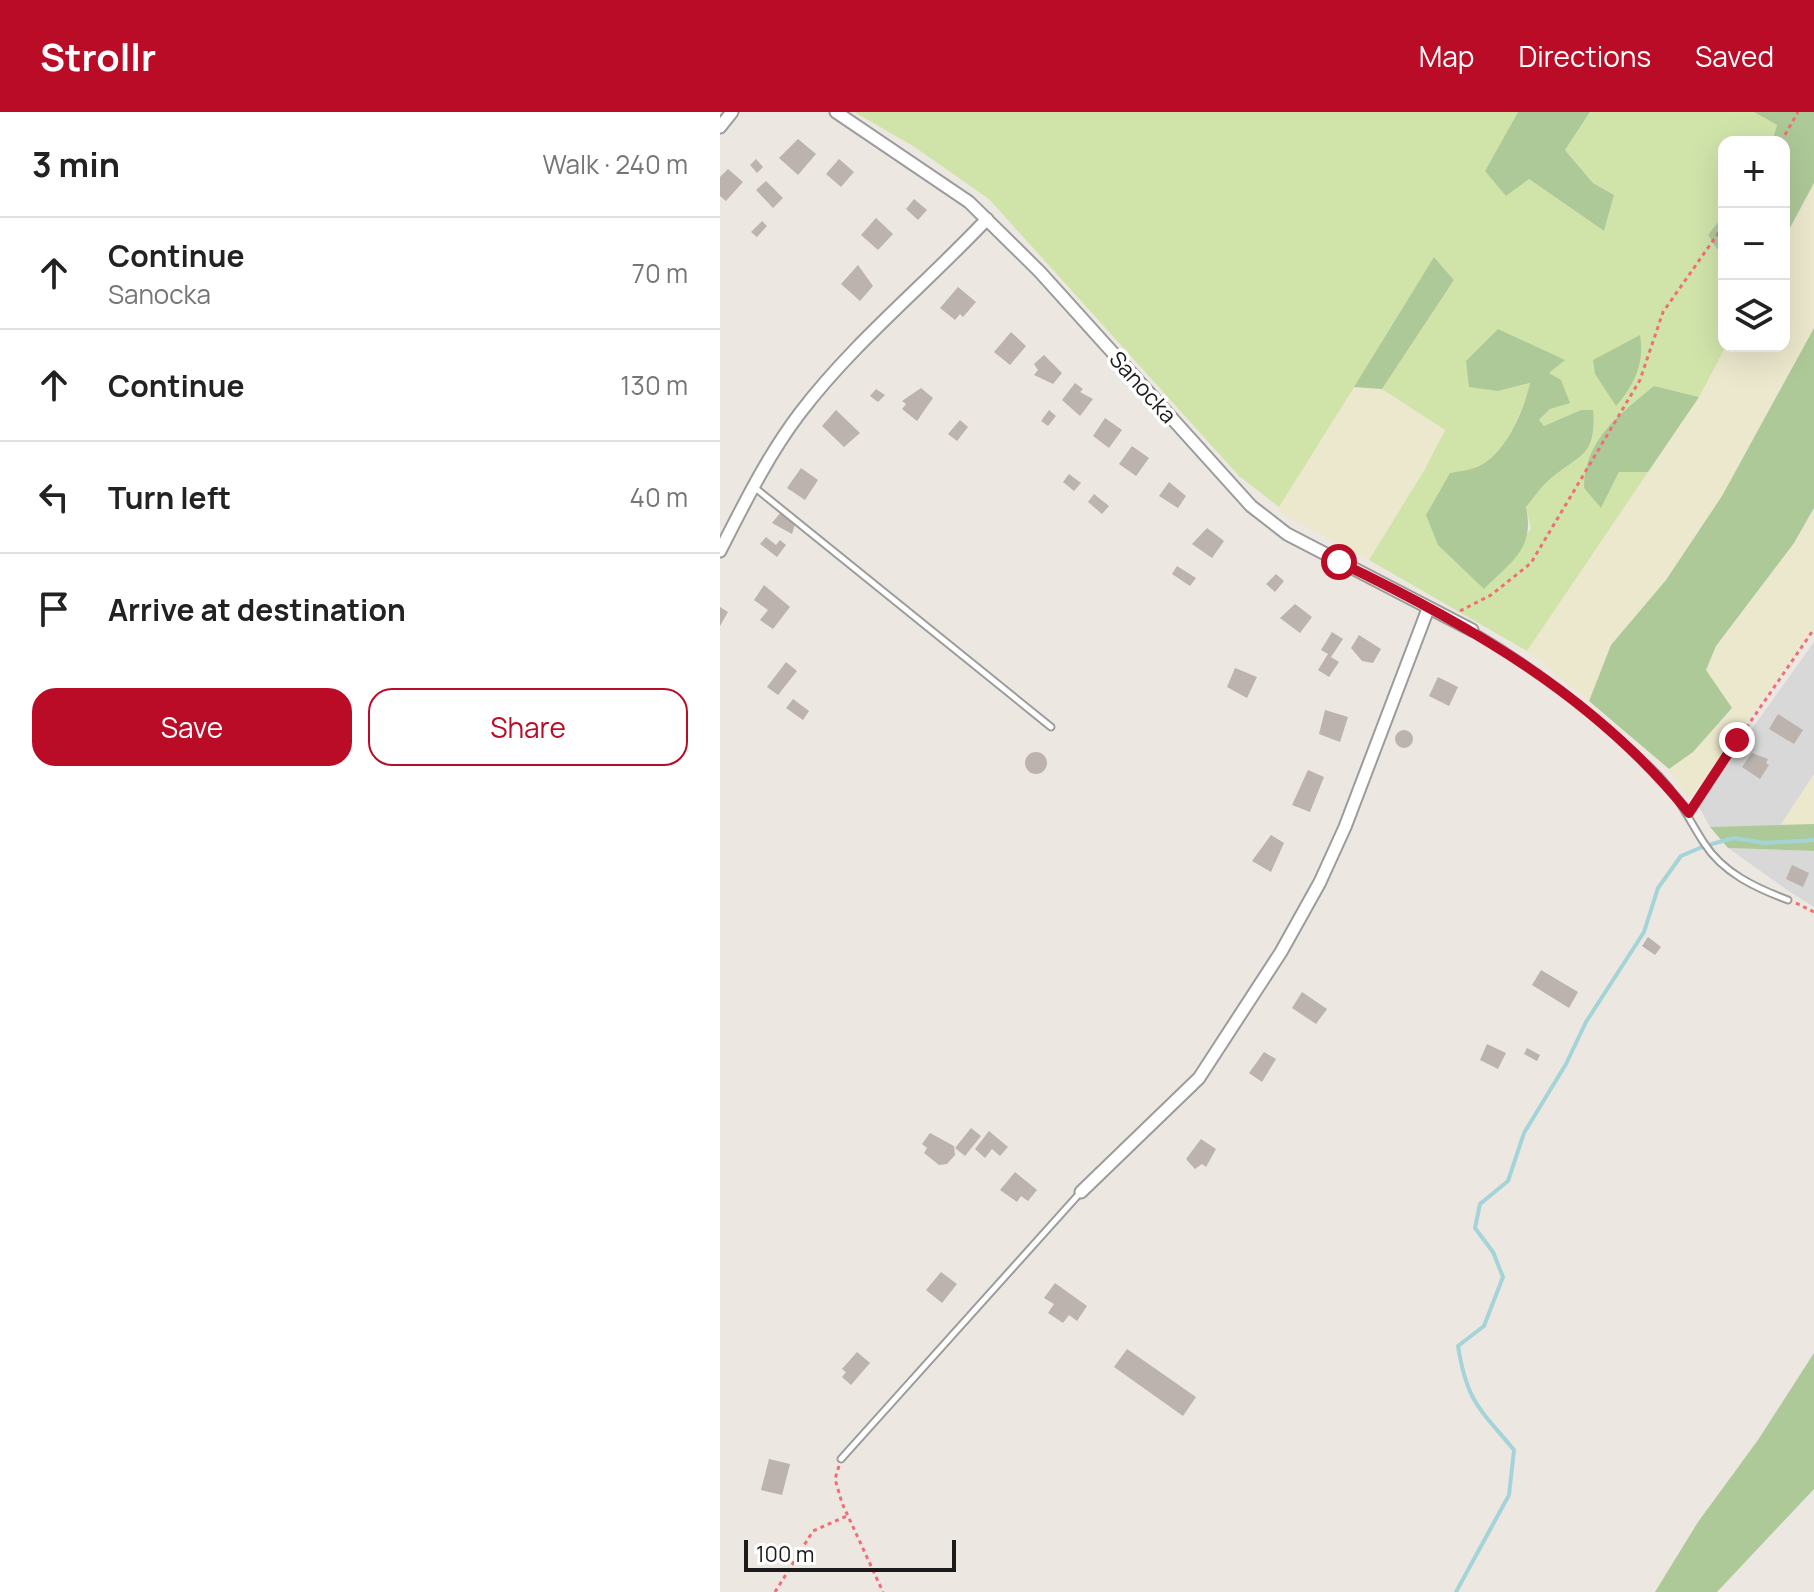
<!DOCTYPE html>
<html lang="en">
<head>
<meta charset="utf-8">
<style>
  :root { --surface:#fff; --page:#f6f6f6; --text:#222; --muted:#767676; --line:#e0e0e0; --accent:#bb0c27 }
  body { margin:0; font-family:Manrope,sans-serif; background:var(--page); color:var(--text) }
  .controls { position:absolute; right:24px; top:24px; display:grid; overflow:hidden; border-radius:16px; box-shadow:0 8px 32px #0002 }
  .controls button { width:72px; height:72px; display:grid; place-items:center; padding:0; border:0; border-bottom:2px solid var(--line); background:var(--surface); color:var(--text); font:40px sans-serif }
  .scale { position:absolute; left:24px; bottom:20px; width:212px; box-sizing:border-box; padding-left:8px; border:4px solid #1b1b1b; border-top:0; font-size:22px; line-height:28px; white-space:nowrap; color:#1b1b1b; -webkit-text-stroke:6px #fff; paint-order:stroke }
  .stop { position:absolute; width:24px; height:24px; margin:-18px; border:6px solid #bb0c27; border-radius:50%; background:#fff }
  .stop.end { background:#bb0c27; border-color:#fff; box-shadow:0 2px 8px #0008 }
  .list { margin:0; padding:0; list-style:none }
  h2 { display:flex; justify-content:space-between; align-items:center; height:104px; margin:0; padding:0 32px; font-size:34px }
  h2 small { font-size:26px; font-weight:400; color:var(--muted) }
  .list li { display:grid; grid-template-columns:52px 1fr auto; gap:24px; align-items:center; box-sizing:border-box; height:112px; padding:0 32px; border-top:2px solid var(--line) }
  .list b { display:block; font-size:30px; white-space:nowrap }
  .list p { margin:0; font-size:26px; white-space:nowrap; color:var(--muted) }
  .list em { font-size:26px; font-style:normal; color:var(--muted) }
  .actions { display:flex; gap:16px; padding:24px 32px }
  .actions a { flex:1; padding:18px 0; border:2px solid var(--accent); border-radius:24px; text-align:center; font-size:28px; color:var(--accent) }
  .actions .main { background:var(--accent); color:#fff }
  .icon { flex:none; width:44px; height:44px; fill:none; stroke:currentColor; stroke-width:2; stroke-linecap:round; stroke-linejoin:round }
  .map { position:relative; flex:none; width:1094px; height:1480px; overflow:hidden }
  header { display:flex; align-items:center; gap:48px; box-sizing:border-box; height:112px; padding:0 40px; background:var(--accent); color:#fff }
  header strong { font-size:38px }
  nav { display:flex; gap:44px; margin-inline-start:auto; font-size:28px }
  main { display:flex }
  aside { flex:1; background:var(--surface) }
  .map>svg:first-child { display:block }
  .residential { fill:#d9d8d9 }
  .farmland { fill:#ebe8cd }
  .grass { fill:#d0e4aa; fill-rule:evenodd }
  .forest { fill:#aec998 }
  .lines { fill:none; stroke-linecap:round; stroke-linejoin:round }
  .stream { stroke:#a4d4d8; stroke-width:4 }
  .building { fill:#bcb2ae }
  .lane-casing { stroke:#9c9c9c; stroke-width:9 }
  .street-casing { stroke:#9c9c9c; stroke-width:15 }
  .path { stroke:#f06e75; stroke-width:3; stroke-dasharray:4 4; stroke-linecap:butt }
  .lane { stroke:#fff; stroke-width:5 }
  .street { stroke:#fff; stroke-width:11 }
  .route { stroke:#bb0c27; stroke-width:10 }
  .labels { text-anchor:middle; stroke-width:7; stroke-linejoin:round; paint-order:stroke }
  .street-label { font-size:22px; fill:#1b1b1b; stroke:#fff }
</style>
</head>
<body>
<header>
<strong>Strollr</strong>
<nav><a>Map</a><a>Directions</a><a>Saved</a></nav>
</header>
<main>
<aside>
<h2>3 min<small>Walk · 240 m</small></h2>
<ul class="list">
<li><svg class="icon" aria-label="ahead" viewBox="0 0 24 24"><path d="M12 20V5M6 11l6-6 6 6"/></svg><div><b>Continue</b><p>Sanocka</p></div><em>70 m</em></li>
<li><svg class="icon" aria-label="ahead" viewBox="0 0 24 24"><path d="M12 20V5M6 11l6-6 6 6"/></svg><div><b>Continue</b></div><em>130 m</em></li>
<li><svg class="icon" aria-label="left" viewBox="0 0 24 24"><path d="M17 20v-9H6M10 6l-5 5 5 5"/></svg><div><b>Turn left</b></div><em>40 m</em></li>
<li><svg class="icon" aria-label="arrive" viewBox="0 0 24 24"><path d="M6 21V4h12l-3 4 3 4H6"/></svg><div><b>Arrive at destination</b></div></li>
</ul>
<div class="actions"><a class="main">Save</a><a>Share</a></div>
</aside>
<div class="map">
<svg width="1094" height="1480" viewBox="0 0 1094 1480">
  <rect width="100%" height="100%" fill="#ece7e1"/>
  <!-- residential -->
  <path class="residential" d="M1094,530v132l-34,52 -70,1 -11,-20 4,-10z
    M1008,736l86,3v56l-24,-15z"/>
  <!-- farmland -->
  <path class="farmland" d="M1094,71v145l-92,168 -56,84 -55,65 -22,56 -62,-50 172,-254 27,-51h58v-107z
    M634,275l28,2 63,41 -20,39 -56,91 -88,-47 -2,-6z
    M1094,396v122l-120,163 -7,5 -18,-29 24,-17 39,-43 -26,-39 10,-24 78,-103z
    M1094,662v50l-34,2z"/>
  <!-- grass -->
  <path class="grass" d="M134,0h664l-33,59 44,8 75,52 10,-36 -21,-12 -28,-33 25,-38h164l23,13 -5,17h-48v72l-16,21 16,25 2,86 -27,51 -45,-11 -70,102 17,19 18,-35h29l-121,179 -158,-91 56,-91 20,-39 -63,-41 72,-109 -19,-22 -156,249 -40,-31 -250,-277 -76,-53zM845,248l-17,13 2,36 -11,12 5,5 37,-16h11c8,44 -15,46 -42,68 -9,8 -16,20 -24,29l5,22 -47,60 -22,-23 -12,-93c9,-2 23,-3 31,-8 27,-14 41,-56 50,-82l-33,8z"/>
  <!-- forest -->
  <path class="forest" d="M798,0h72l-25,38 28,33 21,12 -10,36 -75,-52 -23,17 -21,-25z
    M1034,0h60v71l-30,56v-97h-12l5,-17z
    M1004,102v46l-16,-25z
    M714,145l20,23 -72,109 -28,-2z
    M1094,216v180l-20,35 -78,103 -10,24 26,38 -39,44 -24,17 -80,-68 22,-56 55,-65 56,-84z
    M778,217l67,31 -16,13 12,7 9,23 -20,6 -11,11 5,6 37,-16h12c4,46 -13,44 -42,68 -10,8 -17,20 -25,29 9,42 -14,54 -42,82l-46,-44 -12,-30 24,-42c9,-2 23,-3 31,-8 26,-14 43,-56 49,-82l-32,8 -29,-4 -3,-26z
    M920,223c5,28 -6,51 -24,71l-21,-32 -2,-14z
    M934,274l45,11 -51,75h-29l-18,36 -17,-20c0,-48 36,-74 70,-102z
    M1094,712v27l-86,-3 -18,-21z
    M1094,1241v136l-97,103h-62l43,-70 60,-82z"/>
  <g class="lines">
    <!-- stream -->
    <path class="stream" d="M992,732l22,-6 30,5 50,-3
      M736,1480l53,-97 5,-45c-35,-42 -47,-48 -56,-104l26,-20 19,-49 -10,-25 -18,-24 5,-24 28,-23 16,-48 42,-69 20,-42 58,-90 14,-44 23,-32 21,-9"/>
  </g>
  <!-- building -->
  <path class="building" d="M78,27l18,15 -18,21 -19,-17z
    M36,47l7,8 -6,6 -7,-8z
    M119,47l15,13 -13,15 -15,-13z
    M8,57l15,13 -17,19 -6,-5v-19z
    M46,69l17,17 -10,10 -17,-18z
    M194,87l13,11 -9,10 -12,-11z
    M156,106l17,16 -15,16 -17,-15z
    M42,109l5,5 -10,11 -6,-5z
    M138,153l15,21 -13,15 -19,-17z
    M238,175l18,15 -13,15 -3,-3 -5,6 -15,-12z
    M291,220l15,14 -16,19 -16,-13z
    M324,243l18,18 -9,11 -19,-9 4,-5 -4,-6z
    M355,271l8,6 -3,3 13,7 -13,17 -18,-16z
    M201,276l12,10 -16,23 -15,-12 4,-5 -4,-3z
    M156,277l9,6 -7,7 -8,-6z
    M116,298l24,23 -16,14 -22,-21z
    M329,298l7,6 -8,10 -7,-5z
    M385,306l17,12 -13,18 -16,-12z
    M240,308l8,7 -11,14 -9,-7z
    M412,334l17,12 -13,18 -17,-12z
    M81,356l17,12 -13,20 -18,-12z
    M349,362l12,9 -7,8 -11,-9z
    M449,370l17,14 -8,12 -19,-12z
    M374,382l15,12 -7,8 -14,-12z
    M60,401l15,11 -3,10 -20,-11z
    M487,416l17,13 -12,17 -20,-14z
    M46,425l10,8 4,-5 6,5 -9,12 -17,-13z
    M457,454l19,12 -6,8 -18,-12z
    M556,462l8,7 -9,11 -9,-8z
    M44,473l26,22 -17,22 -13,-9 8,-10 -14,-10z
    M575,492l17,13 -12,16 -20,-15z
    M0,495l8,5 -8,14z
    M612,520l11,7 -12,18 8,5 -10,15 -11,-7 10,-16 -7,-4z
    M639,523l22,14 -8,14 -11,-2 -11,-13z
    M66,550l11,9 -19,24 -11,-8z
    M515,556l22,9 -10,21 -20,-11z
    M718,565l20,10 -9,19 -20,-10z
    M73,587l16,12 -6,9 -17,-12z
    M605,598l23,7 -8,25 -21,-8z
    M1058,602l25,16 -9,14 -25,-15z
    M675 627a9 9 0 1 1 18 0a9 9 0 1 1-18 0Z
    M305 651a11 11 0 1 1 22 0a11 11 0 1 1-22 0Z
    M1032,641l16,6 -2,4 3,2 -9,14 -18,-12z
    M588,658l16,7 -14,35 -18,-7z
    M551,723l13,8 -13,29 -19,-11z
    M1072,753l17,8 -6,14 -17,-8z
    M928,825l13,10 -6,8 -13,-9z
    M821,858l37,22 -9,16 -37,-23z
    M582,880l25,17 -11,15 -24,-16z
    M767,932l19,9 -8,16 -18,-9z
    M807,936l13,7 -3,6 -13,-7z
    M544,940l12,7 -14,23 -13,-9z
    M251,1016l10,8 -16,20 -10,-8z
    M269,1019l19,16 -8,9 -8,-7 -7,9 -10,-9z
    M210,1021l24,13 1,9 -8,9 -8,1 -15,-12 3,-5 -5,-4z
    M481,1027l15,10 -10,18 -4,-3 -7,5 -9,-10z
    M295,1060l22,18 -9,11 -7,-5 -4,6 -17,-12z
    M221,1160l16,12 -15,19 -16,-13z
    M335,1171l32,23 -10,15 -8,-6 -6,8 -15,-10 6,-9 -10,-6z
    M407,1237l69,48 -13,19 -69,-49z
    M137,1240l13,11 -19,22 -9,-8 4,-5 -4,-3z
    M49,1347l21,5 -8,31 -21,-5z"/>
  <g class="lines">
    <!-- lane casing -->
    <g class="lane-casing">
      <path id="lane" d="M34,375l297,240
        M753,519c68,40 131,90 187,146 19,20 29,43 44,66 19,30 52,45 84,57
        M121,1347l239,-266"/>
    </g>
    <!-- street casing -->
    <g class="street-casing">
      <path id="street" d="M116,0l133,90 71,70 211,234 36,28 185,96
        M0,15l12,-15
        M0,439c24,-47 48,-96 80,-138 54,-71 126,-129 187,-194
        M361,1080l118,-114 82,-126 39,-70 25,-55 83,-218"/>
    </g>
    <!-- path -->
    <path class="path" d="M1061,30l17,-30
      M740,499l31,-16 40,-32 109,-183 23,-68 61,-87
      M972,695l122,-178
      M1076,791l18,9
      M119,1354l-4,13 7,24 41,89
      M55,1480l38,-61 36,-16"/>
    <!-- lane -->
    <use href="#lane" class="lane"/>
    <!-- street -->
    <use href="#street" class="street"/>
  </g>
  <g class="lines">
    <!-- route -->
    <path class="route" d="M619,450c131,63 257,135 350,251l48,-73"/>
  </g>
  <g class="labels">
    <!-- street labels -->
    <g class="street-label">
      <text transform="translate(423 275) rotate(48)" y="8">Sanocka</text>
    </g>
  </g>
</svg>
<div class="controls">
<button>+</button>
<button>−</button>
<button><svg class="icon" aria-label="layers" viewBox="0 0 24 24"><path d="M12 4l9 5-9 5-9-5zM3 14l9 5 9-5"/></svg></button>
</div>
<div class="scale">100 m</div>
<div class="stop" style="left:619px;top:450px"></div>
<div class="stop end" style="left:1017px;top:628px"></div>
</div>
</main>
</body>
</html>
